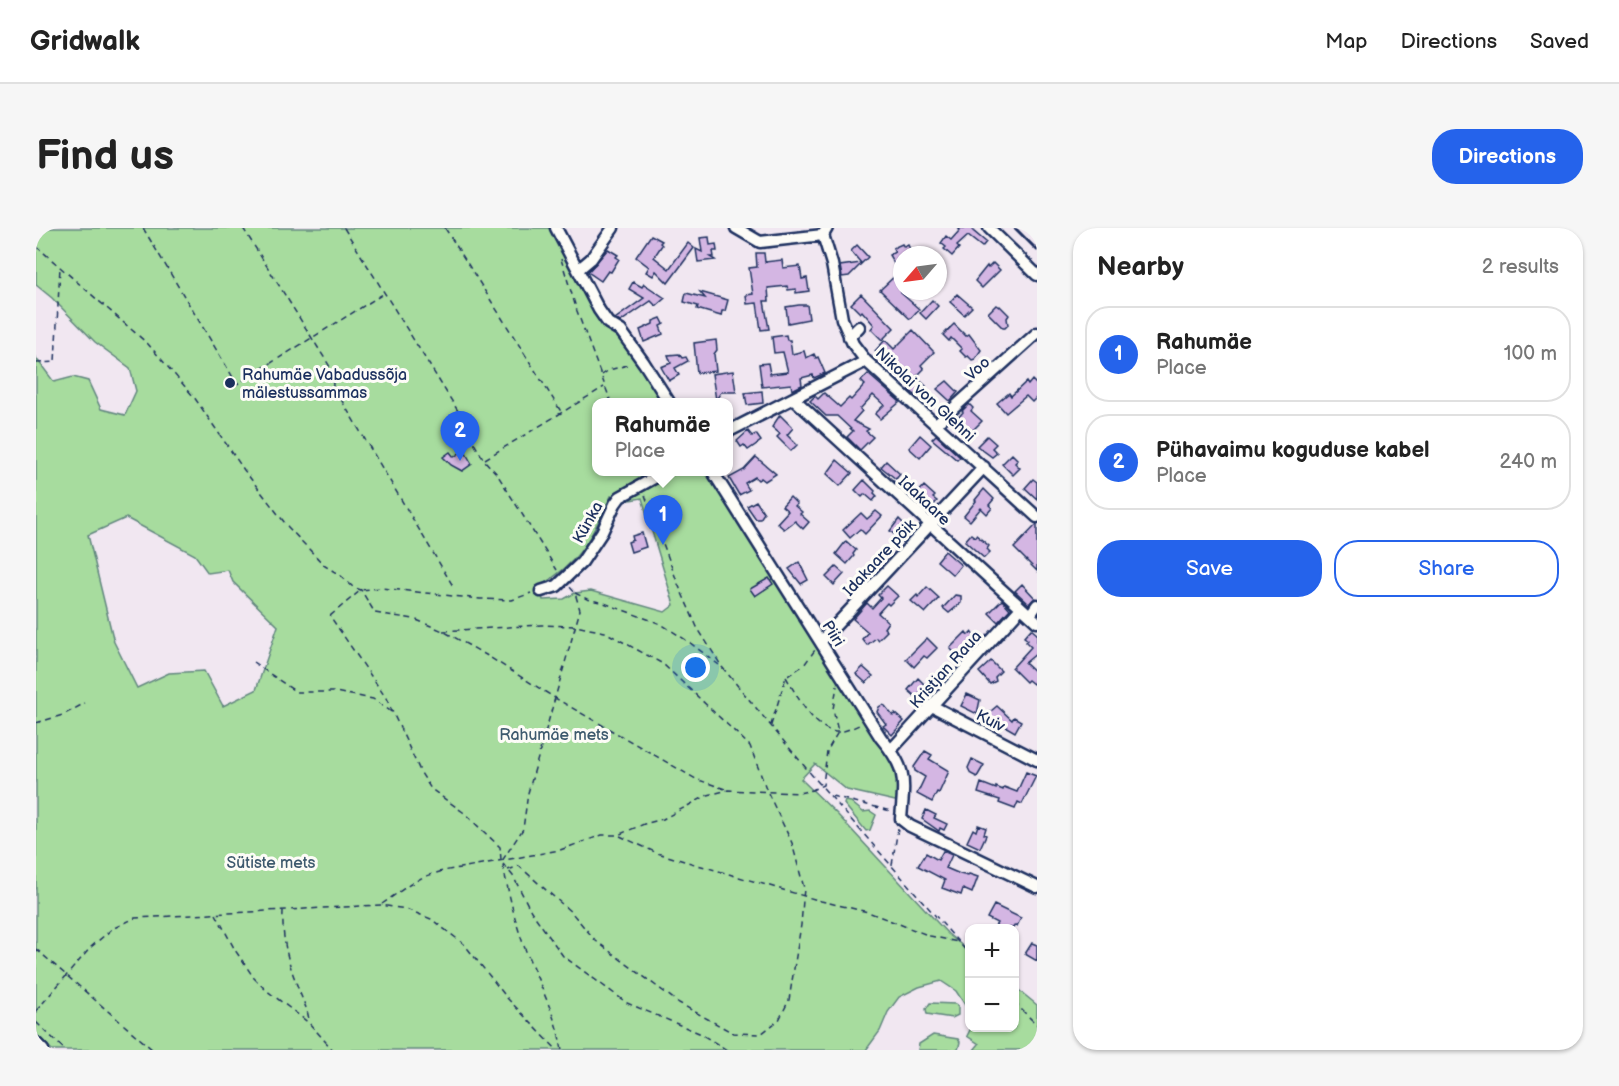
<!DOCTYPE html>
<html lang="en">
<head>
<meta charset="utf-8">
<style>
  :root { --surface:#fff; --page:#f6f6f6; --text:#222; --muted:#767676; --line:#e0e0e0; --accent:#2563eb }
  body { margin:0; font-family:"Balsamiq Sans",sans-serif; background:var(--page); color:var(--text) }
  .controls { position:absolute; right:18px; bottom:18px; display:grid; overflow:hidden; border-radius:12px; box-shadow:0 2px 4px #0004 }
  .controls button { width:54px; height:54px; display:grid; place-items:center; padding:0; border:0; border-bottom:2px solid var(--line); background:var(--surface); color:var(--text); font:30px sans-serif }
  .compass { position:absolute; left:857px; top:18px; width:54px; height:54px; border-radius:50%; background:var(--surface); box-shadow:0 2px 4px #0004; rotate:242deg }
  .you { position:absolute; left:660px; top:440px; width:21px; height:21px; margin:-15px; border:4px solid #fff; border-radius:50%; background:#1a73e8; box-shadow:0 0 0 9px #1a73e833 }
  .badge { display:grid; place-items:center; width:39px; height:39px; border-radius:50%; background:var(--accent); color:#fff; font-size:20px; font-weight:700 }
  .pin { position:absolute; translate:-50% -50px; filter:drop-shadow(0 2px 3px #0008) }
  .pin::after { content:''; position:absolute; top:32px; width:21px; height:18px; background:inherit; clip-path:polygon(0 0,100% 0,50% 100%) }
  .popup { position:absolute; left:556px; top:170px; width:141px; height:78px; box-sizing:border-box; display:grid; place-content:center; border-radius:12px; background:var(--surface); filter:drop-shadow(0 2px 4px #0005); font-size:20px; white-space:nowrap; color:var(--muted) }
  .popup b { font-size:22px; color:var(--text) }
  .popup::after { content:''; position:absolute; left:50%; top:100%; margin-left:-12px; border:12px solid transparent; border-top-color:var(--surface) }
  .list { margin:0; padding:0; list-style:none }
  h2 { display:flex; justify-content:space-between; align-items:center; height:78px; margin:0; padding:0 24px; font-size:26px }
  h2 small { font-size:20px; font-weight:400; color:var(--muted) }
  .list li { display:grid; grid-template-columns:39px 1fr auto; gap:18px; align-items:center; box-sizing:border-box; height:96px; margin:0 12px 12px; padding:0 12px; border:2px solid var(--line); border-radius:24px }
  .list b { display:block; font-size:22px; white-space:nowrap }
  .list p { margin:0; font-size:20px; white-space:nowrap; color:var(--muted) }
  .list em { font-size:20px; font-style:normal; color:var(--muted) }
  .actions { display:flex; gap:12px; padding:18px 24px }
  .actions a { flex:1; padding:14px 0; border:2px solid var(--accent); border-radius:24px; text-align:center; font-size:21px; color:var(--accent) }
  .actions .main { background:var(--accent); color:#fff }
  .map { position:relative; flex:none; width:1001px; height:822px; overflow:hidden; border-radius:24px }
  header { display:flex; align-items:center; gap:36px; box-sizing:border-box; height:84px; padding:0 30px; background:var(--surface); border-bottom:2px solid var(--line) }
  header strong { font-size:28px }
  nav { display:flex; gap:33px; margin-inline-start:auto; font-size:21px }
  .intro { display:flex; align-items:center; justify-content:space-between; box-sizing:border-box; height:144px; padding:0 36px }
  h1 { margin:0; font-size:42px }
  .button { padding:15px 27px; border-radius:24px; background:var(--accent); color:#fff; font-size:21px; font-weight:700 }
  main { display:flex; gap:36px; padding:0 36px }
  aside { flex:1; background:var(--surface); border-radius:24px; box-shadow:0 2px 4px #0004 }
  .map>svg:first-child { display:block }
  .green { fill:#a7dc9e; stroke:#61867e; stroke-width:1.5; fill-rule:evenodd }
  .building { fill:#d4b6e3; stroke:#1b2f5e; stroke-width:1.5 }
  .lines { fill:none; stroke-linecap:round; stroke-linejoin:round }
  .minor-casing { stroke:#1b2f5e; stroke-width:15 }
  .path { stroke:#1b2f5e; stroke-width:1.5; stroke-dasharray:6 4.5; stroke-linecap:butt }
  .minor { stroke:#fdfcf7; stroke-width:10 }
  .rail { stroke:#1b2f5e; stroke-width:3 }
  .poi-dot { fill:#1b2f5e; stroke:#fdfcf7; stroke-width:2 }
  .labels { text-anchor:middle; stroke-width:6; stroke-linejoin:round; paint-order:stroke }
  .street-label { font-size:16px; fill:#1b2f5e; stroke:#fdfcf7 }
  .poi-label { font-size:16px; fill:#1b2f5e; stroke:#fdfcf7; text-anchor:start }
  .park-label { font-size:16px; fill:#3e5a6e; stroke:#fdfcf7 }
</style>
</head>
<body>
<header>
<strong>Gridwalk</strong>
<nav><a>Map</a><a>Directions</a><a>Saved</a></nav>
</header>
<div class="intro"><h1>Find us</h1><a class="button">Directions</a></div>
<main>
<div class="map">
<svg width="1001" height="822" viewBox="0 0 1001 822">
  <rect width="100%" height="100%" fill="#f1e7f1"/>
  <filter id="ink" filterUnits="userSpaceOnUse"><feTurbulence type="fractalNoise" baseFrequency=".0167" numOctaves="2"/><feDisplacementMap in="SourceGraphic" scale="12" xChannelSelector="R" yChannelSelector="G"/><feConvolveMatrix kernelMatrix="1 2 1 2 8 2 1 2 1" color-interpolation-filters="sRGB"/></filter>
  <g filter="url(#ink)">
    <!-- green -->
    <path class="green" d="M0,0h520l43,82 70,92h-72v70h116l178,278 13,53 -57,-13 -32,-26 -14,15 36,35 111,120 21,17v60l-13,-20 -15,-10 -22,6 -20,10 -11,15 -8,19 -14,19h-814l-16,-16v-676l18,24 19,-5 15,4 13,28 24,6 11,-24 -6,-23 -35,-26 -43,-44 -16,-13zM575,268l13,5 18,-3 32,107 -9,7 -74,-21 -16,2 -11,6 -21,1 -3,-14c41,-24 51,-49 71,-90zM90,290l69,37 13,18 20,-3 5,12 45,44 -22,64 -33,16 -19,-35 -35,2 -32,15 -23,-46 -26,-107z
      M809,573l6,1 12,10 7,-1 6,4 -6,15 -4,1 -22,-27z
      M979,759l22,18v45h-63l5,-6 -12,-8 4,-8h43z
      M894,775l25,1 3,2v9l-6,3 -25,-4 -1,-5z
      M897,807l25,4 2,3 -2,8h-40l1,-6z"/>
    <!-- building -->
    <path class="building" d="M922,0h17l-2,3 13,11 -4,5 -14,-11 -11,10 2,2 -7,8 -8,-7 2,-2 -5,-4 5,-7 5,4 9,-10z
      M615,7l11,6 -2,2 2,2 -8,12 15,12 19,-26 6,5 -26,35 -12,-12 -3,5 -7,-4 3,-5 -13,-10z
      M673,9l1,8 6,-1 1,7h-4l1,6h-4l5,3 -17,2 -2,-13 6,3 -2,-14z
      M866,16l2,3 4,-2 5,10h-11l-1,38 18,16 -9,10 -30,-29 19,-18 -10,-17 6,-3 -2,-4z
      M821,17l11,12 -19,19 -7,1 -2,-11 21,-3 -10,-12z
      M572,21l10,6 -2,2 3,2 -8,13 -3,-1 -7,10 -13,-9z
      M720,25h8l1,9 17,-2 1,8 17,-2 2,13 5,-1 2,13 -13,2v-4l-8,1 -1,-4 -19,2 1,13h-5l5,28 -8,1 -4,-27 -10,1 -1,-9 7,-1 -4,-26 8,-1z
      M957,35l7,7 -18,18 -7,-7 12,-15 1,2z
      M597,54l9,5 2,-3 21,14 -9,8 -5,-5 -31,21 -5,-3 29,-21 -15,-9z
      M664,64l28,8 -3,11h-3l-1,5 -24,-7 1,-3 -14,-4 2,-9 19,5z
      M825,66l33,34 -12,12 -11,-11 3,-4 -12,-14 -2,2 -9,-9z
      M921,66l15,13 -8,8 -14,-13z
      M896,72l6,6 -12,13 -6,-6z
      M763,77h8l2,14 -21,4 -2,-16z
      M960,77l3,2 1,-1 9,9 -2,3 1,7 -3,3h-2l-15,-15z
      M625,90l3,6 -4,2 3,8 -19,8 -4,-12 13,-6v-3z
      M918,96l12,12 3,-2 12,16 -6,9 -3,1 -4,-4 -2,1 -6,-6 2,-2 -11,-11 -2,3 -6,-6z
      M877,102l21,22 -13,13 3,4 -8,8 10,9 -11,9 -6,-5 2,-2 -9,-8 1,-2 -28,-27 10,-11 9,9z
      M750,107l1,5h3l2,14 12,-3 2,7 8,-4 2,4 2,-1 7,16 -11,5 -1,-3 -12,3 1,7 -10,5 -1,-6 -29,3 -3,-23 9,-1 2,11 18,-2 -5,-20 -9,1 -2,-16z
      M680,112l1,10 -3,4 2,17 -19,2 -3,-30z
      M643,126l3,4 4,-1 2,4 -13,7 4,7 -10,6 -8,-14 10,-4 -3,-8z
      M697,143l3,21h-15l-5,8 -4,-26z
      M832,146l32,28 -20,17 -5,-5 9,-9 -11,-10 -13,14 2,2 -9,10 16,8 -3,2 7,6 -13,13 -13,-13 6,-6 -16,-15h-11l-16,-15 5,-5 3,3 6,-6 16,14 9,-9 2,2 12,-13 2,-2 -4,-4z
      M996,152l5,5v12l-5,5 -6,-6 -20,17 -9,-10 12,-10 2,3 15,-14 2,3z
      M911,153l11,11 -8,9 -13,-12z
      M726,163l1,12 -16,2 -2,-12z
      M933,176l4,4 -2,3 11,10 -10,10 -14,-13 5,-6 -1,-1z
      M744,187l13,13 -6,7 10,10 -6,6 -14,-14 3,-3 -8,-7z
      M712,203l4,5 4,-2 5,7 -13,9 -4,-5 -3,2 -4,-6z
      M884,207l11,10 -11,13 -11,-10z
      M900,207l24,22 -3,3 -25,-21z
      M951,208l9,8 -4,4 5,5 -5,4 -15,-11z
      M428,222l8,14 -10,7 -11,-6 -8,-8 7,-5 4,5z
      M976,226l6,6 -3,3 5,5 -7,7 -11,-11z
      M720,229l20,17 -11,7 -4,-3 -3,2 -3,-3 -10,6 4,7 -10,5 -10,-17 15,-8z
      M801,232l15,13 -12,13 -13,-12z
      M850,233l14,13 -4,5 -15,-12z
      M997,251l4,3v17l-12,-11z
      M828,252l11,11 -1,2 3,3 -4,5 -8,-7 -3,3 -7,-7z
      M888,258l11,10 -2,2 4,3 -8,9 -13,-15z
      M948,261l10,10 -5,6 3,3 -5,6 -6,-6 -11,13 -6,-5 12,-15 -1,-1z
      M754,269l7,7 -2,2 7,6 -2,2 9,8 -6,7 -8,-8 -11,8 -7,-6 11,-12 -6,-5z
      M720,273l8,12 -4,6h-4l-9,-13z
      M840,283l6,5 -17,18 -5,-5 -10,9 -7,-8 18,-17 6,6z
      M863,291l12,12 -7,8 -6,-6 -2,3 -6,-5z
      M1001,296v47l-23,-23z
      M606,305l4,14 -15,5 -3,-10 5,-2 -1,-4z
      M935,306l4,3 1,-2 13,11 -2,3 3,3 -6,6 -19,-17z
      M810,313l10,9 -3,4 1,2 -7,8 -11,-10z
      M909,323l16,14 -8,10 -16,-14z
      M763,334l9,18 -7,4 -12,-15z
      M800,339l8,7 -10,11 -8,-8z
      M733,350l4,6 -18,12 -5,-7z
      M986,356l13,14 -6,6 -14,-13z
      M851,358l11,10 -9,9 -2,-2 -9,10 10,9 -4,6 3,3 -9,9 -2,-2 -9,7 -5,-6 6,-7 -15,-13 14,-16 5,5 9,-10 -3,-3z
      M891,359l12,11 -14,15 -14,-12 6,-6 1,2z
      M919,367l6,1v7l-12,10 -6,-5z
      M966,372l8,9 -12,13 -9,-9z
      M995,401l6,5v19l-12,10 12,11v5l-4,5 -5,-4 -2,2 -14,-14 19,-21 -5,-5 2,-2 -4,-3z
      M930,404l2,3 3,-3 8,8 -18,17h-3l-8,-9z
      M891,410l10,10 -10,10 -3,-2 -10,11 -8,-8z
      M955,433l10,10 -6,6 1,4 -6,3 -11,-12z
      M827,439l10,9 -7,7 -10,-9z
      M882,450l8,8 -10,11 -8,-7z
      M931,466l13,6 -3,14 -16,-8z
      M846,477l3,1 8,10 2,-3 9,8 -12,14 -9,-9 3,-2 -9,-12 2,-5z
      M961,478l15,14 2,-3 7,4 -6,11 -17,-10 -3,4 -10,-10z
      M889,523l7,4 -3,4 20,12 -10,22 -2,-1 -5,10 -15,-8 8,-17 -10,-6 -1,-4z
      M936,531l12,6 -7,12 -6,-3 -3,-6z
      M990,544l10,4 -14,28 -4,-2 -3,7 -16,-6 1,-3 -22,-7 3,-10 15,6v-2l7,3 1,-3 13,5z
      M890,582l10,5 -2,3 13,6 -3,6 -4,-2 -1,3 -17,-12z
      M942,597l8,3 -2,6 2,1 -6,13 -13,-6 6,-13 3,2z
      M907,623l9,4 -6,13 14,6 8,2 1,-2 9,3 -6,16 -9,-4 -2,6 -19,-7 3,-8 -27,-14 8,-13 12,7z
      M958,677l27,13 -4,8 -2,-1 -2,3h-19l3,-5 -10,-5z
      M996,715l5,2v16l-12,-7z"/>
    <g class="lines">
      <!-- minor casing -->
      <g class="minor-casing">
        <path id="minor" d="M520,0l43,82 9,13 13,8 23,32 25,39
          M700,0l24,14 63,-7 4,-7
          M953,0l48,47
          M787,7l9,29 10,55 11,25 13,17 171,156
          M543,41l12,-10 22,-31
          M813,109l10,-10
          M758,171l243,223
          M900,196l101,-91
          M693,203l137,-70
          M677,244l168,266c27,32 23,42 20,81l9,7 127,61
          M505,363l16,-5 25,-24 20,-30 13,-28 5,-7 45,-25
          M994,387l7,-10
          M785,413l163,-174
          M896,478l105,54
          M855,522l130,-142
          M0,815l7,7"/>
      </g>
      <!-- path -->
      <path class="path" d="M107,0l94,156 146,-90
        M207,0l89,142 1,16 120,200
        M308,0l124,199 6,16 10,17 13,14 60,96
        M409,0l117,185
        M0,18l112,98 46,53 50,73 44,57 37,39 15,9 13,12 8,3 14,23 39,6 29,12 43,24 69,43 141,81 32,11
        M525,31l16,52 34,91
        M0,135l19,-1 5,-95
        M566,147l7,-5 22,-6
        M449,231l119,-72
        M609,267l33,89 19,43 25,40 89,107 158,180
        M539,365l12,6 17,4 57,21 28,18 30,23
        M407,403l98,-6 34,1 30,6 58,32 87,82 17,45 25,52 12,45 -3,37 -12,75 -10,20 -18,14 -28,-1 -54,-30 -83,-62 -24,-28 -53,-47 -11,4
        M217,434l43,30h39l38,7 20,14
        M750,449c10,17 29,56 53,55 7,-1 16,-5 22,-8
        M0,495l27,-8 22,-12
        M735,497l15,-48 18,-12 11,-15
        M796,568l59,15
        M584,608l37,17 164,48 47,11 62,24 28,6
        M465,632l-1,-13 -37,-35 -32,-23 -10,-16 -35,-75 -56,-82 31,-26 20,-2 99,11 32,1 19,-7
        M467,636l10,12 18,35 32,45 64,47 72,30 28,17
        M856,637l6,-37
        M346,676l27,-19 14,-8 20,-6 117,-21 42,-15h16l26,-11 19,-5 45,-24 20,-5 71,3 13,-3 11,-5 4,-34 11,-19 -5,-23 4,-23
        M247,683c-1,28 4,48 14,74 4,13 11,23 12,36
        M180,686l19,36 19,28 12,12 43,33 24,27
        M0,721l117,101
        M978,774l23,23
        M0,783l55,-64 21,-18 23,-11 246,-13 25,4 25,10 33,25 44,55 49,51
        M0,794l29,28
        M526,822c-7,-39 -24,-67 -38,-104 -10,-27 -16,-56 -22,-85l21,-32 5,-36 52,-183 -5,-17 -6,-7"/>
      <!-- minor -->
      <use href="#minor" class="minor"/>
      <!-- rail -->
      <path class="rail" d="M979,0l22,22"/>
    </g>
  </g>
  <!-- markers -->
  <circle class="poi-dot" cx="194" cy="155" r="6"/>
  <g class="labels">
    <!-- street labels -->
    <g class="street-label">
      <text transform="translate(941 140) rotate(-42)" y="6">Voo</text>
      <text transform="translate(890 166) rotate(43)" y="6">Nikolai von Glehni</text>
      <text transform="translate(889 272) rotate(43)" y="6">Idakaare</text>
      <text transform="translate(551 294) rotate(-61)" y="6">Künka</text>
      <text transform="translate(843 329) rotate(-47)" y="6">Idakaare põik</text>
      <text transform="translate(798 405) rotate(58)" y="6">Piiri</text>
      <text transform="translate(909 441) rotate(-48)" y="6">Kristjan Raua</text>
      <text transform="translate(955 492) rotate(27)" y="6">Kuiv</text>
    </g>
    <!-- poi labels -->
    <g class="poi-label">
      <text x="206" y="152">Rahumäe Vabadussõja<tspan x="206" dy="18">mälestussammas</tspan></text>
    </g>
    <!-- park labels -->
    <g class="park-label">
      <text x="518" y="512">Rahumäe mets</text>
      <text x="235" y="640">Sütiste mets</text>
    </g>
  </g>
</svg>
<div class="controls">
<button>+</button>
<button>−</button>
</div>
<svg class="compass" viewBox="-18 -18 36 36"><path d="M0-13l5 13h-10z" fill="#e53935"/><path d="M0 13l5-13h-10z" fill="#767676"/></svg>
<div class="you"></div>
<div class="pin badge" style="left:627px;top:317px">1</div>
<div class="popup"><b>Rahumäe</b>Place</div>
<div class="pin badge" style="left:424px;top:233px">2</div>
</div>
<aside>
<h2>Nearby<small>2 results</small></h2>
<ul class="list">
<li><span class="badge">1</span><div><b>Rahumäe</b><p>Place</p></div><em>100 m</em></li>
<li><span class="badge">2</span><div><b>Pühavaimu koguduse kabel</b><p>Place</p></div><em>240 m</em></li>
</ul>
<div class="actions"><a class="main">Save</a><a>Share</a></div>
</aside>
</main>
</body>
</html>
